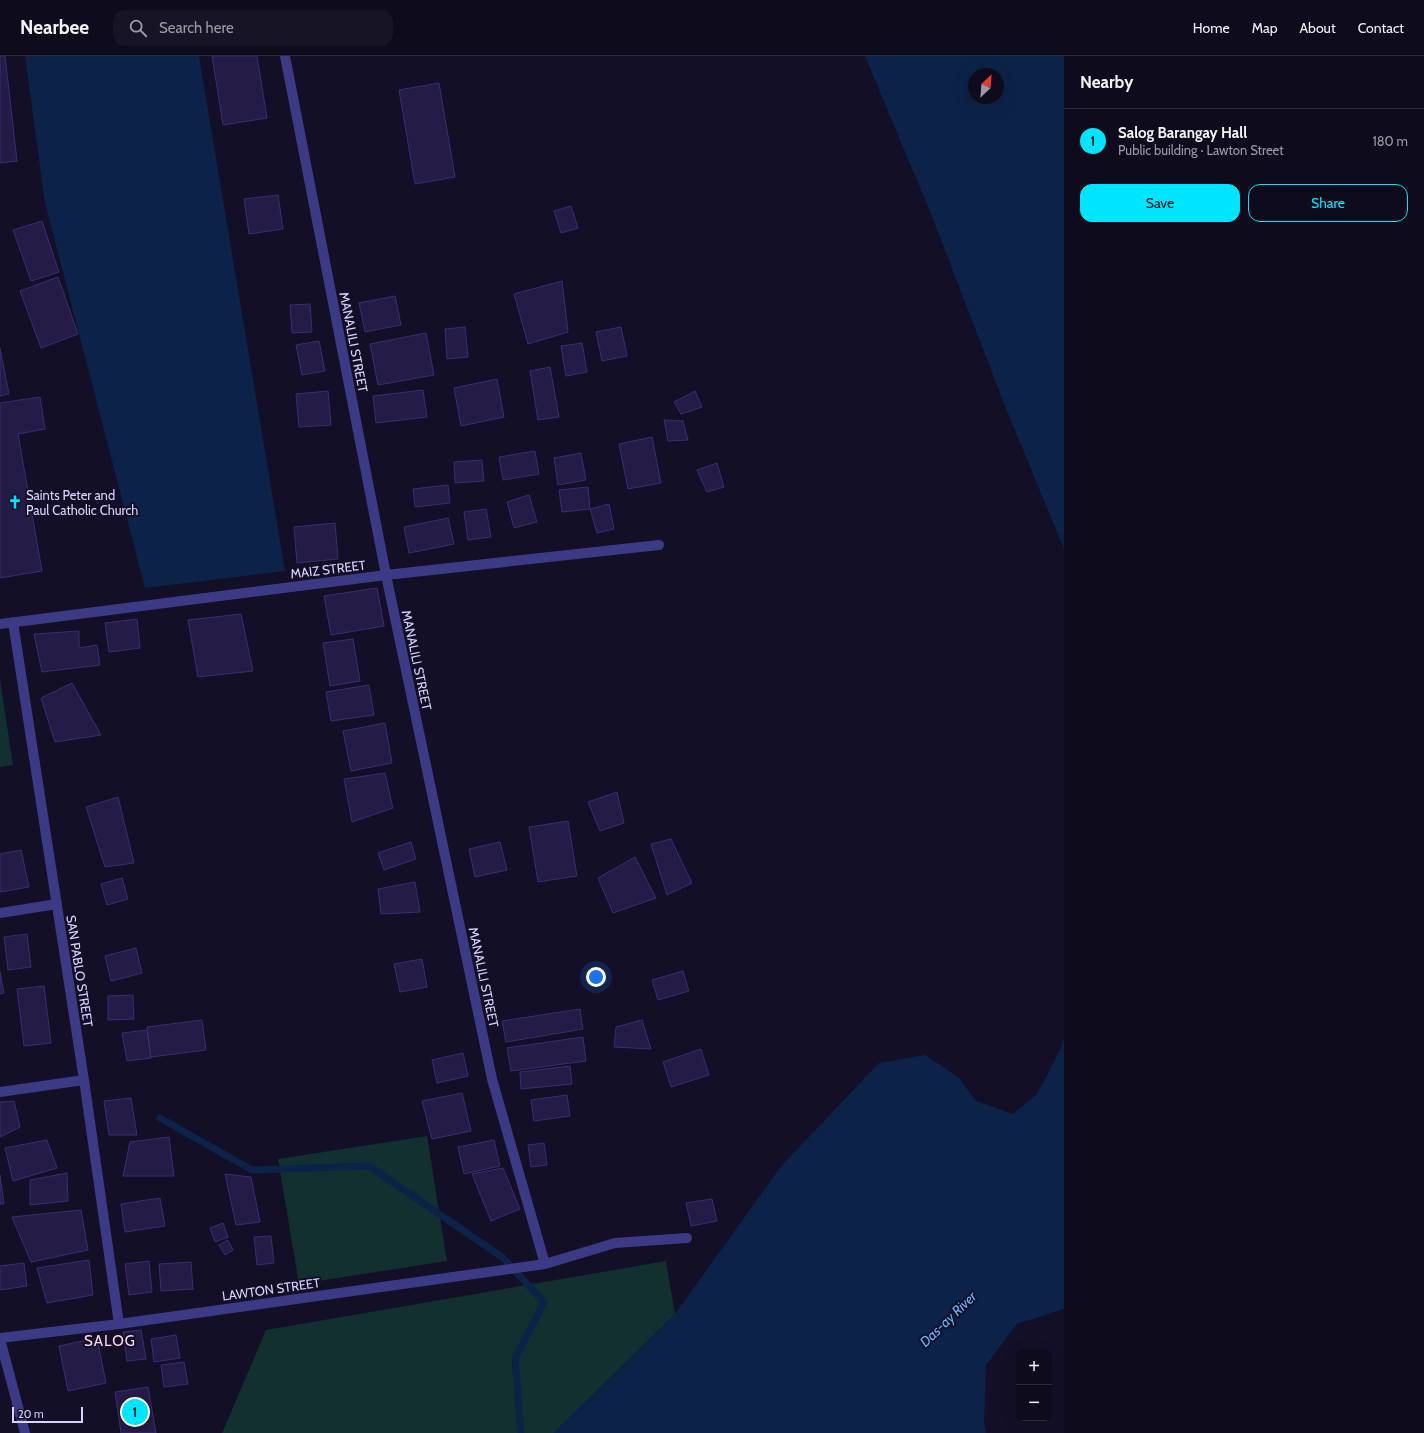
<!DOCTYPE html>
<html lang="en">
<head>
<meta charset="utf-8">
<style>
  :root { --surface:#0e0b1c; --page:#171425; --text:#f1f3f6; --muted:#9b9ba3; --line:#2e2b3b; --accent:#00e5ff }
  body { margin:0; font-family:Cabin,sans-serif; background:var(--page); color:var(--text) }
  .controls { position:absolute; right:12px; bottom:12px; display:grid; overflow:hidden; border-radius:8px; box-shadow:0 4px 16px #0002 }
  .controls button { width:36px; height:36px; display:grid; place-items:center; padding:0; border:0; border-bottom:1px solid var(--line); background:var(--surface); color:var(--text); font:20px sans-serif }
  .compass { position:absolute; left:968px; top:12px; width:36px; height:36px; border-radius:50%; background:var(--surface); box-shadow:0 4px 16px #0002; rotate:26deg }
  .scale { position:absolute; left:12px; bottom:10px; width:71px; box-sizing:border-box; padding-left:4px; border:2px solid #d9d4ff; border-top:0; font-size:11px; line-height:14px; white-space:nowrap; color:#d9d4ff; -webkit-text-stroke:3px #130f26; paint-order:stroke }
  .you { position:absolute; left:596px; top:921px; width:14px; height:14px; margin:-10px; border:3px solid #fff; border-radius:50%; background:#1a73e8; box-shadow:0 0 0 6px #1a73e833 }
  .badge { display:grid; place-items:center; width:26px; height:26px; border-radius:50%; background:var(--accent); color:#111; font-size:13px; font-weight:700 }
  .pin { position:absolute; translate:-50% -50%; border:2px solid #fff; box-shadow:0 1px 4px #0006 }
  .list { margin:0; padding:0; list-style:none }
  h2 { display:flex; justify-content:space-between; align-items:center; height:52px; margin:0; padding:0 16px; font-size:17px }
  h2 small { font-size:13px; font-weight:400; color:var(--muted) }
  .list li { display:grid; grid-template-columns:26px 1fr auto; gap:12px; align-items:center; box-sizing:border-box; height:64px; padding:0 16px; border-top:1px solid var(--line) }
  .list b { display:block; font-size:15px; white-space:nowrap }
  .list p { margin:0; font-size:13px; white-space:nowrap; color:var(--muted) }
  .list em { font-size:13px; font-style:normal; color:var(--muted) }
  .actions { display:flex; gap:8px; padding:12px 16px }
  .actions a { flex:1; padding:9px 0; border:1px solid var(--accent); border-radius:12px; text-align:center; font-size:14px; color:var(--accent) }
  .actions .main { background:var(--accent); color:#111 }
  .icon { flex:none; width:22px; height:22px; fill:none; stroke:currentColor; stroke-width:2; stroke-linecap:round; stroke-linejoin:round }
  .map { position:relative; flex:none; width:1064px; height:1377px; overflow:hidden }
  header { display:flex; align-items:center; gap:24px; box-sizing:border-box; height:56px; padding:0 20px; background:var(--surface); border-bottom:1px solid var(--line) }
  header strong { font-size:19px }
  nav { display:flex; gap:22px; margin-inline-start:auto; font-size:14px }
  .search { width:280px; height:36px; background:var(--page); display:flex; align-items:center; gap:10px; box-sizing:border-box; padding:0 14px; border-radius:12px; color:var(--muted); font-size:15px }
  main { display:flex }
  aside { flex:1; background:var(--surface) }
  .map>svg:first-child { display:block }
  .green { fill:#12302f }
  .water { fill:#0c2248; fill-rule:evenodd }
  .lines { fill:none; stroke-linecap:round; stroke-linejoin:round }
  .stream { stroke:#0c2248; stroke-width:7 }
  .building { fill:#241b47; stroke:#3b2d73 }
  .minor { stroke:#3d3a85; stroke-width:10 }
  .labels { text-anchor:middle; stroke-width:4; stroke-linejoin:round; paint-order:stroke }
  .street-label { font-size:13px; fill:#d9d4ff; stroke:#130f26 }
  .poi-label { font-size:13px; fill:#d9d4ff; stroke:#130f26; text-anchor:start }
  .water-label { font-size:14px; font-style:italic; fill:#62b6ff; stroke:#130f26 }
  .quarter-label { font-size:15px; letter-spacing:1px; fill:#ffd6f0; stroke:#130f26 }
</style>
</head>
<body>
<header>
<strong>Nearbee</strong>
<div class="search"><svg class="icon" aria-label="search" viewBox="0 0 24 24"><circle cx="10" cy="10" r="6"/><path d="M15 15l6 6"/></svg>Search here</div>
<nav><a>Home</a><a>Map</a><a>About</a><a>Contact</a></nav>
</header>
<main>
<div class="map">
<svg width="1064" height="1377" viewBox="0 0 1064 1377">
  <rect width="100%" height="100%" fill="#130f26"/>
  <!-- green -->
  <path class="green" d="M0,623l13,86 -13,2z
    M427,1080l20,125 -148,23 -21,-125z
    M666,1205l9,53 -121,119h-332l44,-103z"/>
  <!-- water -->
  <path class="water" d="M25,0h174l86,515 -140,17 -100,-385z
    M865,0h199v493l-59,-143 -74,-192zM974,18h24v24h-24z
    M1064,982v271l-47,15 -31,41 -2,57 2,11h-432l121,-119 107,-149 97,-102 46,-8 33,22 18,24 37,13 24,-20 24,-46z"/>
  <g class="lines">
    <!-- stream -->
    <path class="stream" d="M160,1062l92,52 117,-4 133,91 42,45 -29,57 6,74"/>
  </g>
  <!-- building -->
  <path class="building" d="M0,0h5l12,105 -17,2z
    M212,0h45l10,62 -44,7z
    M439,27l16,94 -40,7 -16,-94z
    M278,139l5,34 -34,5 -5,-35z
    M571,150l7,22 -17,5 -7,-22z
    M42,165l17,51 -28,9 -18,-51z
    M58,221l20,57 -37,14 -21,-57z
    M562,225l6,51 -40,12 -14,-50z
    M395,240l6,29 -36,7 -6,-29z
    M310,248l2,28 -20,1 -2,-28z
    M465,271l3,30 -21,2 -2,-30z
    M621,271l6,29 -25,5 -6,-29z
    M426,277l8,42 -56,10 -8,-41z
    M319,285l6,30 -23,4 -6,-30z
    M582,287l5,29 -21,4 -5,-30z
    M0,292l9,46 -9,2z
    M550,311l9,50 -21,3 -8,-49z
    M497,323l7,38 -43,9 -7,-38z
    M423,334l4,27 -51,6 -3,-27z
    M328,335l3,34 -32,2 -3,-33z
    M695,335l7,16 -21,7 -7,-12z
    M40,341l5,32 -27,5 24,137 -42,7v-175z
    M664,364l19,1 5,19 -20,1z
    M652,381l9,46 -33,6 -9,-45z
    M535,395l4,23 -36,6 -4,-23z
    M581,397l5,27 -28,5 -4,-27z
    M482,404l2,21 -29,2 -1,-21z
    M717,407l7,24 -17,5 -10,-22z
    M448,429l2,18 -35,4 -2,-18z
    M588,431l2,22 -28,3 -3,-22z
    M529,439l8,27 -23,6 -7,-26z
    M609,448l5,25 -17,4 -7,-24z
    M486,453l5,28 -23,3 -4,-28z
    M448,462l6,26 -45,9 -5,-26z
    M335,467l3,36 -41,4 -3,-36z
    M377,532l7,38 -53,9 -7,-39z
    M241,558l12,57 -55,6 -10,-57z
    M137,563l3,29 -31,4 -4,-29z
    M79,575v17l18,-3 3,20 -58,7 -8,-38z
    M353,583l7,42 -30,5 -7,-43z
    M72,627l29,52 -46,7 -14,-44z
    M369,629l5,30 -43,6 -5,-29z
    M385,667l7,40 -41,8 -8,-40z
    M385,717l8,35 -41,14 -8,-43z
    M617,736l7,31 -24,8 -12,-29z
    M118,741l16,66 -29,4 -19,-60z
    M568,765l9,55 -39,6 -9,-55z
    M671,783l21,44 -25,12 -16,-51z
    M411,786l5,17 -32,11 -6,-17z
    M500,786l7,28 -32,7 -6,-28z
    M21,794l8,37 -29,5v-38z
    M635,801l21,41 -43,15 -15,-35z
    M122,822l6,21 -21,6 -6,-21z
    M415,826l5,30 -39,2 -3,-25z
    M27,878l4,33 -23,3 -4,-33z
    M136,892l6,25 -31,8 -6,-25z
    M422,903l5,28 -27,5 -6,-28z
    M683,915l6,20 -31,9 -6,-20z
    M0,916l4,21 -4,1z
    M44,930l7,57 -27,3 -7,-57z
    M133,939l1,24 -26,1v-24z
    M580,953l3,20 -77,13 -4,-21z
    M202,964l4,30 -55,7 -4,-30z
    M642,964l9,29 -37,-2 2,-20z
    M147,974l4,28 -24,3 -5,-28z
    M583,981l3,24 -75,10 -4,-23z
    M701,993l8,26 -38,12 -8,-25z
    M463,997l5,23 -31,7 -5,-23z
    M570,1010l2,18 -51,5 -1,-17z
    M462,1037l9,38 -39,8 -10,-38z
    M567,1039l3,21 -36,5 -3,-21z
    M131,1042l6,37h-28l-5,-34z
    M14,1045l6,26 -20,10v-35z
    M169,1081l5,39h-51l7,-34z
    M47,1084l10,28 -44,13 -8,-33z
    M494,1084l6,26 -36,8 -6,-27z
    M544,1087l3,22 -16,2 -3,-22z
    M503,1112l17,41 -29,12 -19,-47z
    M67,1117l1,28 -38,4v-25z
    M225,1118l26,3 9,45 -24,3z
    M0,1119l4,29h-4z
    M160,1142l5,28 -40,6 -4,-28z
    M712,1143l5,22 -26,5 -5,-23z
    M81,1154l7,40 -57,12 -19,-45z
    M223,1167l5,14 -13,5 -5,-14z
    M271,1180l3,27 -17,2 -3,-28z
    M228,1184l5,10 -8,5 -6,-10z
    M89,1204l4,35 -46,8 -10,-35z
    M149,1205l3,31 -23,3 -4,-31z
    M191,1206l2,27 -32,2 -2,-27z
    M24,1207l3,23 -27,4v-24z
    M141,1274l5,29 -19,2 -4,-29z
    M176,1279l4,23 -26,4 -3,-23z
    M97,1282l9,45 -38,8 -9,-45z
    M184,1306l4,22 -24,3 -3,-22z
    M148,1331l8,46h-35l-6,-41z"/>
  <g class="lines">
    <!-- minor -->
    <path class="minor" d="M285,0l101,519 106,504 53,185
      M13,566l71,458 35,244
      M0,568l386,-49 273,-30
      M0,857l57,-9
      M0,1036l84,-12
      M0,1282l119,-14 426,-60 70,-21 72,-5
      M0,1283l25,94"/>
  </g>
  <!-- icons -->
  <defs>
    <g id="church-bare" transform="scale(1.08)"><path d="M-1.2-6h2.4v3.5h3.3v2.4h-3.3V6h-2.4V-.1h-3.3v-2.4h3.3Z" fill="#00e5ff" stroke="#130f26" stroke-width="2.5" paint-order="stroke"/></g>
  </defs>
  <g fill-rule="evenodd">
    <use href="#church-bare" x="15" y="446"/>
  </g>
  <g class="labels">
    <!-- street labels -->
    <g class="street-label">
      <text transform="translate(354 286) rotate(79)" y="5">MANALILI STREET</text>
      <text transform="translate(328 513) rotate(-7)" y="5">MAIZ STREET</text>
      <text transform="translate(417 604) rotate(78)" y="5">MANALILI STREET</text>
      <text transform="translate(80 915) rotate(81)" y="5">SAN PABLO STREET</text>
      <text transform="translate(484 921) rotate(78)" y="5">MANALILI STREET</text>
      <text transform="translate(271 1233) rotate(-8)" y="5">LAWTON STREET</text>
    </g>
    <!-- poi labels -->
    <g class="poi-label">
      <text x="26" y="444">Saints Peter and<tspan x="26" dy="15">Paul Catholic Church</tspan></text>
    </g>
    <!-- water labels -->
    <g class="water-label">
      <text transform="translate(948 1263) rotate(-44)" y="5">Das-ay River</text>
    </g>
    <!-- quarter labels -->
    <g class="quarter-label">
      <text x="110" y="1290">SALOG</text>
    </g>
  </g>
</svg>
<div class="controls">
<button>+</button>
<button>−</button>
</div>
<svg class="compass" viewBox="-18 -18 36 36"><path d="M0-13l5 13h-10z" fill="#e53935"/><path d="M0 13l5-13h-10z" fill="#9b9ba3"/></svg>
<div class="scale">20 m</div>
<div class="you"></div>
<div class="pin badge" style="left:135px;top:1356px">1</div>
</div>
<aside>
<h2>Nearby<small></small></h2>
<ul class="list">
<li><span class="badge">1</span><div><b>Salog Barangay Hall</b><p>Public building · Lawton Street</p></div><em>180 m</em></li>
</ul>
<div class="actions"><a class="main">Save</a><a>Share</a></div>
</aside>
</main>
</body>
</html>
